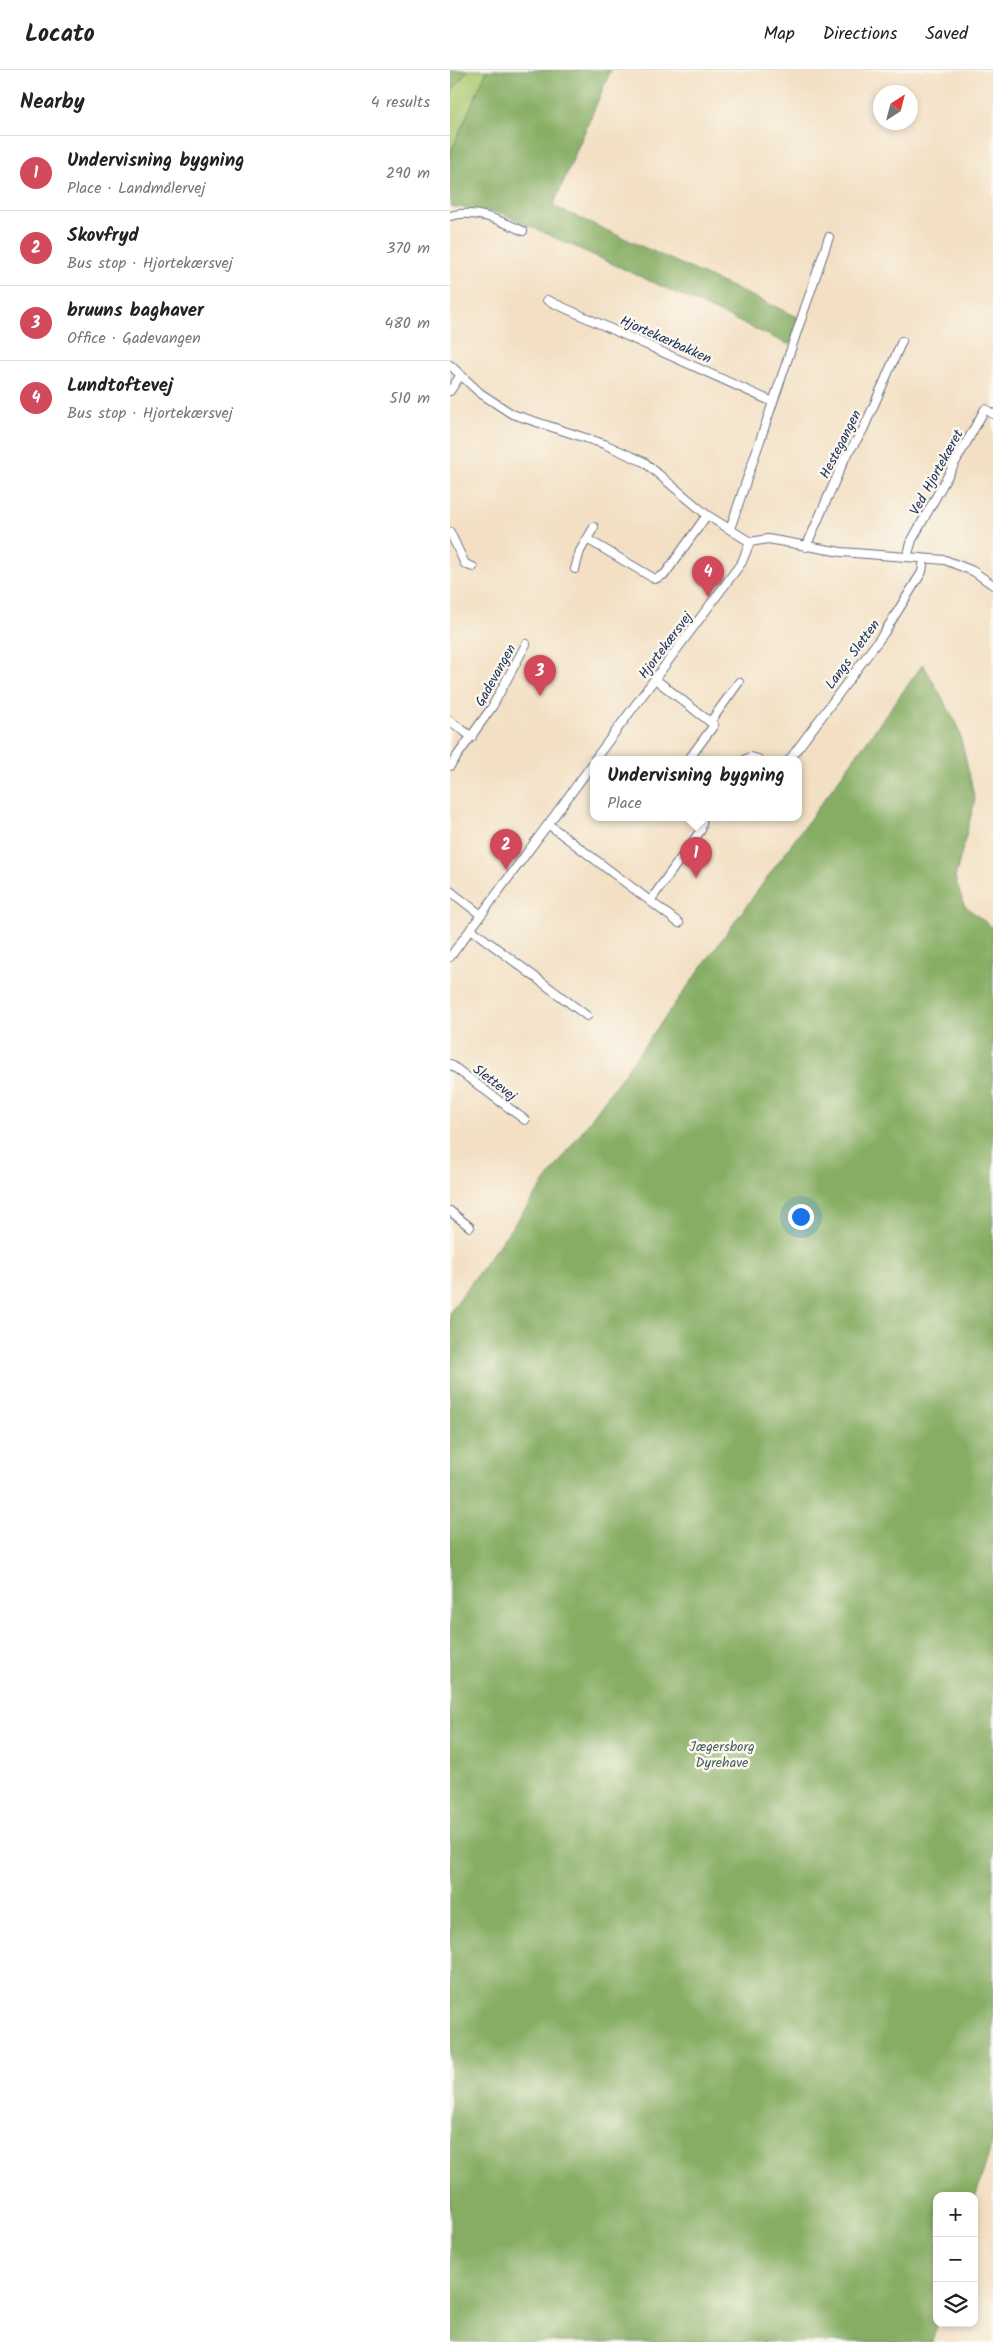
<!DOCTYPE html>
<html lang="en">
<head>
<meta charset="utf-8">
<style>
  :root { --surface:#fff; --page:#f2f2f2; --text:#222; --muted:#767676; --line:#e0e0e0; --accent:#d1495b }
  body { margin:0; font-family:Kalam,sans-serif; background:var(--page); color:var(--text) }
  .controls { position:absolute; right:15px; bottom:15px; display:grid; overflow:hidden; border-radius:10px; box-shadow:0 2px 8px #0003 }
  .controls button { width:45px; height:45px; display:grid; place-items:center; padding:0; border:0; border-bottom:1px solid var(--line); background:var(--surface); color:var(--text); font:25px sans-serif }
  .compass { position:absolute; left:423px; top:15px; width:45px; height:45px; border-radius:50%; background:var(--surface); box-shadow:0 2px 8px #0003; rotate:36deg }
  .you { position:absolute; left:350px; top:1146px; width:18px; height:18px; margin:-12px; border:4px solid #fff; border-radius:50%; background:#1a73e8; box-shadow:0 0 0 8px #1a73e833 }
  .badge { display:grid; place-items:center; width:32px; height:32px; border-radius:50%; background:var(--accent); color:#fff; font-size:16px; font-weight:700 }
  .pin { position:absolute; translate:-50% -41px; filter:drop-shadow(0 1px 2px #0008) }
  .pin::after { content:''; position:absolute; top:26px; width:18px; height:15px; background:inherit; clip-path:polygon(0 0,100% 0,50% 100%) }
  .popup { position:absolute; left:140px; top:686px; width:212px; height:65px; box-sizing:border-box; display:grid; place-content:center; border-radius:10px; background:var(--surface); filter:drop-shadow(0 1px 4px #0005); font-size:16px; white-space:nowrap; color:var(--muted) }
  .popup b { font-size:19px; color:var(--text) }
  .popup::after { content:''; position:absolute; left:50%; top:100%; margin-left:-10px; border:10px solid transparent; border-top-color:var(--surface) }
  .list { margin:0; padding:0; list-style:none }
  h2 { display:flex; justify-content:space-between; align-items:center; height:65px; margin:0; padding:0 20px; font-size:21px }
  h2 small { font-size:16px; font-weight:400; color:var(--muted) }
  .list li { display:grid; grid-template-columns:32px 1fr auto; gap:15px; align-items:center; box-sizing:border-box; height:75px; padding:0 20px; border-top:1px solid var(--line) }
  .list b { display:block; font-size:19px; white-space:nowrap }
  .list p { margin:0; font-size:16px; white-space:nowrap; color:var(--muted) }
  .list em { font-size:16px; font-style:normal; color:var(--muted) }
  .icon { flex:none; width:28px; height:28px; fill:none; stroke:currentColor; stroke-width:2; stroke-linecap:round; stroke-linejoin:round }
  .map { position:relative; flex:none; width:543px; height:2272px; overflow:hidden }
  header { display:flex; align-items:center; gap:30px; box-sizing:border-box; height:70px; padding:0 25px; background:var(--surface); border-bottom:1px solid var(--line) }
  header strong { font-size:24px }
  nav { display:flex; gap:28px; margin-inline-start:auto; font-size:18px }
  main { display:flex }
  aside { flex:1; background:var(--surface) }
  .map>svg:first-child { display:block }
  .green { fill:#a8c971; stroke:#627c68 }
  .forest { fill:#86ad63; stroke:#506e60 }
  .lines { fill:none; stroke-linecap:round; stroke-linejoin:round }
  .minor-casing { stroke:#676d82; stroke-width:10 }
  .minor { stroke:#fff; stroke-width:8 }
  .labels { text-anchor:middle; stroke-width:5; stroke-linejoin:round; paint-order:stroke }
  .street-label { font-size:14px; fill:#1b2f5e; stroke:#fbf7ec }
  .park-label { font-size:14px; fill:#455d64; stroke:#fbf7ec }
</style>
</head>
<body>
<header>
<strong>Locato</strong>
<nav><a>Map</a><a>Directions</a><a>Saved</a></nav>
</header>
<main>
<aside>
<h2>Nearby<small>4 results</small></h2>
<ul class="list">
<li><span class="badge">1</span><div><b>Undervisning bygning</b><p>Place · Landmålervej</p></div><em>290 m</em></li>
<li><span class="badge">2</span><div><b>Skovfryd</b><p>Bus stop · Hjortekærsvej</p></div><em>370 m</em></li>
<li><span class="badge">3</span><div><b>bruuns baghaver</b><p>Office · Gadevangen</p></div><em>480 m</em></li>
<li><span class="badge">4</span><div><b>Lundtoftevej</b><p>Bus stop · Hjortekærsvej</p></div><em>510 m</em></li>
</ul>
</aside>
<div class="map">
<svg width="543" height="2272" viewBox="0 0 543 2272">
  <rect width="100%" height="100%" fill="#fbf7ec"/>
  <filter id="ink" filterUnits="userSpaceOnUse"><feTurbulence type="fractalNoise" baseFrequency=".02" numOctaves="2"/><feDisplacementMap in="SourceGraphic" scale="10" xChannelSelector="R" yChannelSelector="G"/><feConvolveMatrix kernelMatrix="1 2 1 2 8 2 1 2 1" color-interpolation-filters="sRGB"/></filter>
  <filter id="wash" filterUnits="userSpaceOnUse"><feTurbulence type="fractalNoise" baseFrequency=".0096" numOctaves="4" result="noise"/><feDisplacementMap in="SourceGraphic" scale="20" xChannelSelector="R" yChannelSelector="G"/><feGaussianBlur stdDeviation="1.12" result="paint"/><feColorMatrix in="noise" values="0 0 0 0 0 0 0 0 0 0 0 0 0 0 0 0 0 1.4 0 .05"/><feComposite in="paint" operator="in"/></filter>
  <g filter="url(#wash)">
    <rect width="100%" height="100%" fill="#f3e0c4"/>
    <!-- green -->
    <path class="green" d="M18,0h19l-37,84v-61z"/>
    <!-- forest -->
    <path class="forest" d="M0,0h18l-18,23z
      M37,0h124l-58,136 245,111 -8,28 -289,-132 -51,-7v-52z
      M473,594l35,62 17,74 -20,78 9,27 29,23v1212l-19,62v-6h-37l1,127 -6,19h-482v-1030z"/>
  </g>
  <g filter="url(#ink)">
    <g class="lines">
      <!-- minor casing -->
      <g class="minor-casing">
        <path id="minor" d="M0,146c25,-7 50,4 73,15
          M97,230l226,102
          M0,295l30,28 32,21 92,30 40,18 63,53 43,27
          M0,321l10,-15
          M280,459l99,-292
          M0,462l15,32 8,3
          M137,469l68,40 10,-5 42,-59
          M300,472l18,-3 73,13 104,8 28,11 20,14
          M356,477l39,-89 18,-28 39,-89
          M457,487l5,-17 73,-131 8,5
          M125,499l5,-18 14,-24
          M205,609l59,46 -25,34
          M0,651l22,16
          M261,651l28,-39
          M145,689l147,-197 8,-20
          M296,689l5,-2 7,2
          M340,689l94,-126 38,-61 2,-13
          M0,696l42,-59 34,-63
          M98,754l102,77 51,-71 2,-13
          M0,821l31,24
          M200,831l29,22
          M21,859l116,87
          M0,887l144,-195
          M0,994l75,56
          M0,1141l20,16"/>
      </g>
      <!-- minor -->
      <use href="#minor" class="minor"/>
    </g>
  </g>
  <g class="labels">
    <!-- street labels -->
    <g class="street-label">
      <text transform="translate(216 269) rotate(24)" y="5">Hjortekærbakken</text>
      <text transform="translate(390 374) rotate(-63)" y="5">Hestegangen</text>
      <text transform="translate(486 402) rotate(-61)" y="5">Ved Hjortekæret</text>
      <text transform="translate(215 575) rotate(-53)" y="5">Hjortekærsvej</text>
      <text transform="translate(402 584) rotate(-54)" y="5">Langs Sletten</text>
      <text transform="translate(45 605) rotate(-61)" y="5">Gadevangen</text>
      <text transform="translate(45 1012) rotate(37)" y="5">Slettevej</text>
    </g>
    <!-- park labels -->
    <g class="park-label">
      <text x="272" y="1681">Jægersborg<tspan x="272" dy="16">Dyrehave</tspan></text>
    </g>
  </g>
</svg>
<div class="controls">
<button>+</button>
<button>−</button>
<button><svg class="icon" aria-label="layers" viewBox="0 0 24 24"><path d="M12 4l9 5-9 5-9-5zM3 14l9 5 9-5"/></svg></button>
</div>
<svg class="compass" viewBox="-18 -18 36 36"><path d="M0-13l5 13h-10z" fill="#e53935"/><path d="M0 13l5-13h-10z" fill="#767676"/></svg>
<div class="you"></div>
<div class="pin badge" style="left:246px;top:808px">1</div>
<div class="popup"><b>Undervisning bygning</b>Place</div>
<div class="pin badge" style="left:56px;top:800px">2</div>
<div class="pin badge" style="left:90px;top:626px">3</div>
<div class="pin badge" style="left:258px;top:527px">4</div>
</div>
</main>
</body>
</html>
